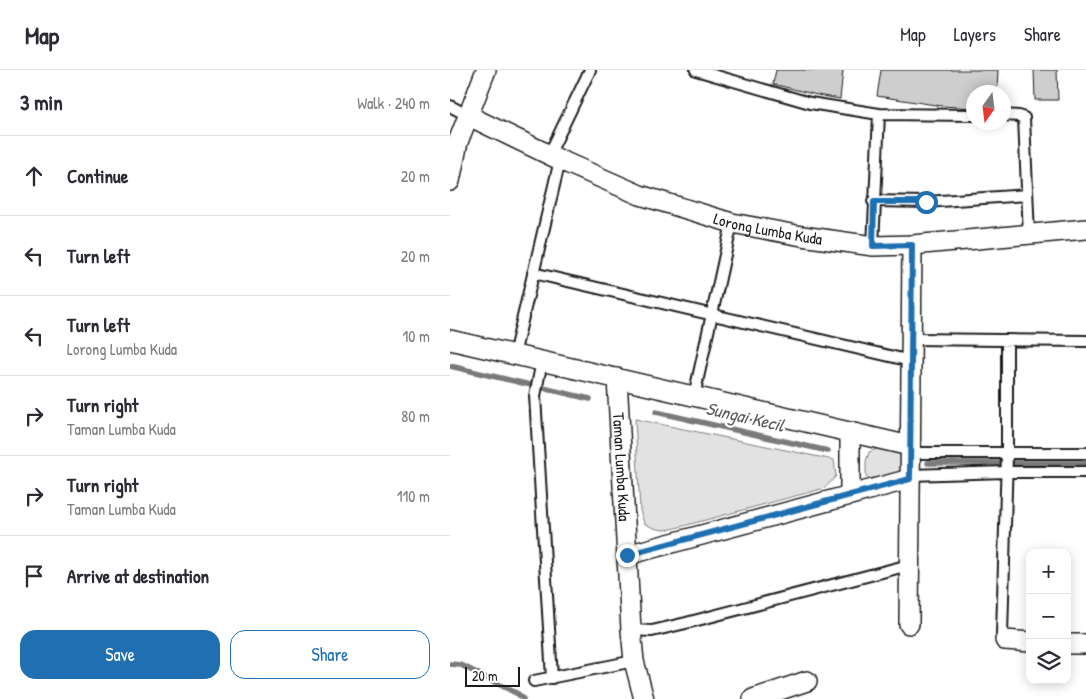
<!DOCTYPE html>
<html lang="en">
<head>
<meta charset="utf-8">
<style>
  :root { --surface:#fff; --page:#f7f7f7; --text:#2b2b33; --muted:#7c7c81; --line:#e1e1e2; --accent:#1f6fb2 }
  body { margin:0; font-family:"Patrick Hand",sans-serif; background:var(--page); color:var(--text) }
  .controls { position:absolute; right:15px; bottom:15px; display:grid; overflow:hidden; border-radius:10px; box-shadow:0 2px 12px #0003 }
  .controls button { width:45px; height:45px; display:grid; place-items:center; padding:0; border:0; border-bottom:1px solid var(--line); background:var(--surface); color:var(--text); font:25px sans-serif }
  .compass { position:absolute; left:516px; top:15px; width:45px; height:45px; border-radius:50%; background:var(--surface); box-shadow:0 2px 12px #0003; rotate:194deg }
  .scale { position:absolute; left:15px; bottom:12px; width:55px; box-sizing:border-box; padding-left:5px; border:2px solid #1c1c1c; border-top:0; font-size:14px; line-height:18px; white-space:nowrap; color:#1c1c1c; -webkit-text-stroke:4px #fff; paint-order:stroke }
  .stop { position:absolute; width:15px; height:15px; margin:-11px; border:4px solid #1f6fb2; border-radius:50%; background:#fff }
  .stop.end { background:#1f6fb2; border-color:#fff; box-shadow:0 1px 5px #0008 }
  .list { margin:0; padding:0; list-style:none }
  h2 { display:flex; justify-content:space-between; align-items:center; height:65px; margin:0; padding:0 20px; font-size:21px }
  h2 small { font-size:16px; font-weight:400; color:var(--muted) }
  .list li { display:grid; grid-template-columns:32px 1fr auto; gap:15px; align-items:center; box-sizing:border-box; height:80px; padding:0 20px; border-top:1px solid var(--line) }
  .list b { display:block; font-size:19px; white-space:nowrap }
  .list p { margin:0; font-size:16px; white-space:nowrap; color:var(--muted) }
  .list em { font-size:16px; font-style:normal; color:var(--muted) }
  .actions { display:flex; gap:10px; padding:15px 20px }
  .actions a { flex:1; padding:11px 0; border:1px solid var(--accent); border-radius:15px; text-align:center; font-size:18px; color:var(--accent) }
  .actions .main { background:var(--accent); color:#fff }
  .icon { flex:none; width:28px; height:28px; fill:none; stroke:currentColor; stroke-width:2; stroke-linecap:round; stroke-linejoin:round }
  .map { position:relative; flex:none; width:636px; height:629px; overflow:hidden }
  header { display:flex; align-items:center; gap:30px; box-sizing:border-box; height:70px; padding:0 25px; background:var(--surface); border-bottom:1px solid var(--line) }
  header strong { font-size:24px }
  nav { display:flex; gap:28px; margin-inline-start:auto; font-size:18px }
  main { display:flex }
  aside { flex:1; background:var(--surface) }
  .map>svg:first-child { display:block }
  .green { fill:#e2e2e2; stroke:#7f7f7f }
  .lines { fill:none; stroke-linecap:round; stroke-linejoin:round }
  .stream { stroke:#7a7a7a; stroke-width:5.5 }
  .building { fill:#cecece; stroke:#1c1c1c }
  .service-casing { stroke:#1c1c1c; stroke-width:14 }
  .minor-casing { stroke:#1c1c1c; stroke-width:22 }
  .service { stroke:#fff; stroke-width:10 }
  .minor { stroke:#fff; stroke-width:19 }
  .route { stroke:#1f6fb2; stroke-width:6 }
  .labels { text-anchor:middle; stroke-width:4.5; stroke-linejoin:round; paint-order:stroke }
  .street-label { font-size:16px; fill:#1c1c1c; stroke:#fff }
  .water-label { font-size:18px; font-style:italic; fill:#5a5a5a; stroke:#fff }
</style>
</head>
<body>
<header>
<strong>Map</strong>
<nav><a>Map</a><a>Layers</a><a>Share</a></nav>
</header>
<main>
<aside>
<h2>3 min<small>Walk · 240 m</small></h2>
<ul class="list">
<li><svg class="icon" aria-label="ahead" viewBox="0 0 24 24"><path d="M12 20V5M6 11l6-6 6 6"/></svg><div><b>Continue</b></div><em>20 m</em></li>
<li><svg class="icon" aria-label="left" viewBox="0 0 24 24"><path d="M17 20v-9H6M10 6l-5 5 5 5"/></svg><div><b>Turn left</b></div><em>20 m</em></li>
<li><svg class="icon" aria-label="left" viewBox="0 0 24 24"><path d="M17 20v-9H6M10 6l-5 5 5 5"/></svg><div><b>Turn left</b><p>Lorong Lumba Kuda</p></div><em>10 m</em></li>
<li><svg class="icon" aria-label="right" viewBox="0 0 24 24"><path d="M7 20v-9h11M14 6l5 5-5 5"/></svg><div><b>Turn right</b><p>Taman Lumba Kuda</p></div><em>80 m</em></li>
<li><svg class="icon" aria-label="right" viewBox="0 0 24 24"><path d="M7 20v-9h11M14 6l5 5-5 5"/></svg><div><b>Turn right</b><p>Taman Lumba Kuda</p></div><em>110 m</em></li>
<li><svg class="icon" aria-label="arrive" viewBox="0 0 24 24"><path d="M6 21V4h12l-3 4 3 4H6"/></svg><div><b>Arrive at destination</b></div></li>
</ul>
<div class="actions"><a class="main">Save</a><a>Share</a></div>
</aside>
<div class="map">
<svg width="636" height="629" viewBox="0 0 636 629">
  <rect width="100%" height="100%" fill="#fff"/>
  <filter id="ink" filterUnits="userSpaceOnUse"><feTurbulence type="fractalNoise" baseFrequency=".02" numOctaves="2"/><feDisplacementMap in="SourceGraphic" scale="10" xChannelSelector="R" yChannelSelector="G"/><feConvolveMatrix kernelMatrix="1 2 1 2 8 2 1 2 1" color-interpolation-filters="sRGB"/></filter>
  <g filter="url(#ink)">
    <!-- green -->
    <path class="green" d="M185,349l199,41 2,16 -11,12 -153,41c-12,2 -18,0 -28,-6l-4,-13z
      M431,377l16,5 7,5 -3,16 -29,7 -6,-4v-15l3,-9z"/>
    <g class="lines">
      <!-- stream -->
      <path class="stream" d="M0,296l140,33
        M206,342l172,39
        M478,393h158
        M0,594l11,1 57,29 5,5"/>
    </g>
    <!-- building -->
    <path class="building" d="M326,0h67l-3,29 -23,-4 -44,-11z
      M431,0h117l-1,22h-23v16l-32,-2 -65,-10z
      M584,0h23l1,30h-23z"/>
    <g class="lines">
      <!-- service casing -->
      <g class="service-casing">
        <path id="service" d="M246,0l114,33 69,11 95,1
          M0,36l19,10
          M554,45l15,1 5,2 5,118
          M99,85l41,-85
          M423,131l53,1 101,-7
          M423,176l6,-132
          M83,203l378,88
          M461,269l175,2
          M64,285l46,-195
          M92,291l-7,35 17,282
          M244,326l38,-173
          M460,383h176
          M460,405l96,-3h80
          M181,560l21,1 34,-8 223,-58
          M555,570l-3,-5 5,-181v-114
          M84,611l100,-20"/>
      </g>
      <!-- minor casing -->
      <g class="minor-casing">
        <g id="minor">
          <path id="s1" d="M19,46l91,44 80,35 92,28 70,13 71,10 39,-1 174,-16"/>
          <path d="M0,111l8,-39 28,-72"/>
          <path d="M0,270l460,106"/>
          <path id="s2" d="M167,308l14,252 3,31 10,38"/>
          <path d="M400,362v63"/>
          <path d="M177,485l283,-76"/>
          <path d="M459,554l3,-379"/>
          <path d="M555,570l25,2"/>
          <path d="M617,574h19"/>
          <path d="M303,629l54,-18"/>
        </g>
      </g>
      <!-- service -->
      <use href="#service" class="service"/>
      <!-- minor -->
      <use href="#minor" class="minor"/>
    </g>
  </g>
  <g class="lines" filter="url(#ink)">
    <!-- route -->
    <path class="route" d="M177,485l283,-76 2,-234 -39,1 1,-44h52"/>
  </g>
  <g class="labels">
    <!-- street labels -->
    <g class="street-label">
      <text dy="6" stroke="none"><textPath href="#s1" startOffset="321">Lorong Lumba Kuda</textPath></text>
      <text dy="6" stroke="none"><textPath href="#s2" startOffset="89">Taman Lumba Kuda</textPath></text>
    </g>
    <!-- water labels -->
    <g class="water-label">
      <text transform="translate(295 347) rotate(13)" y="6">Sungai Kecil</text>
    </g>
  </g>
</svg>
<div class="controls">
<button>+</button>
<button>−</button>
<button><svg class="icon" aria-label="layers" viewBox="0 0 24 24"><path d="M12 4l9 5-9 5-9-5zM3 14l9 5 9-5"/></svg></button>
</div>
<svg class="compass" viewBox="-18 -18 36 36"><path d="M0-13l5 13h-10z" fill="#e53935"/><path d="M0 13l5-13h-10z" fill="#7c7c81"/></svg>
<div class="scale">20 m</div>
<div class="stop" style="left:476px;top:132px"></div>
<div class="stop end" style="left:177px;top:485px"></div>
</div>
</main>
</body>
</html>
